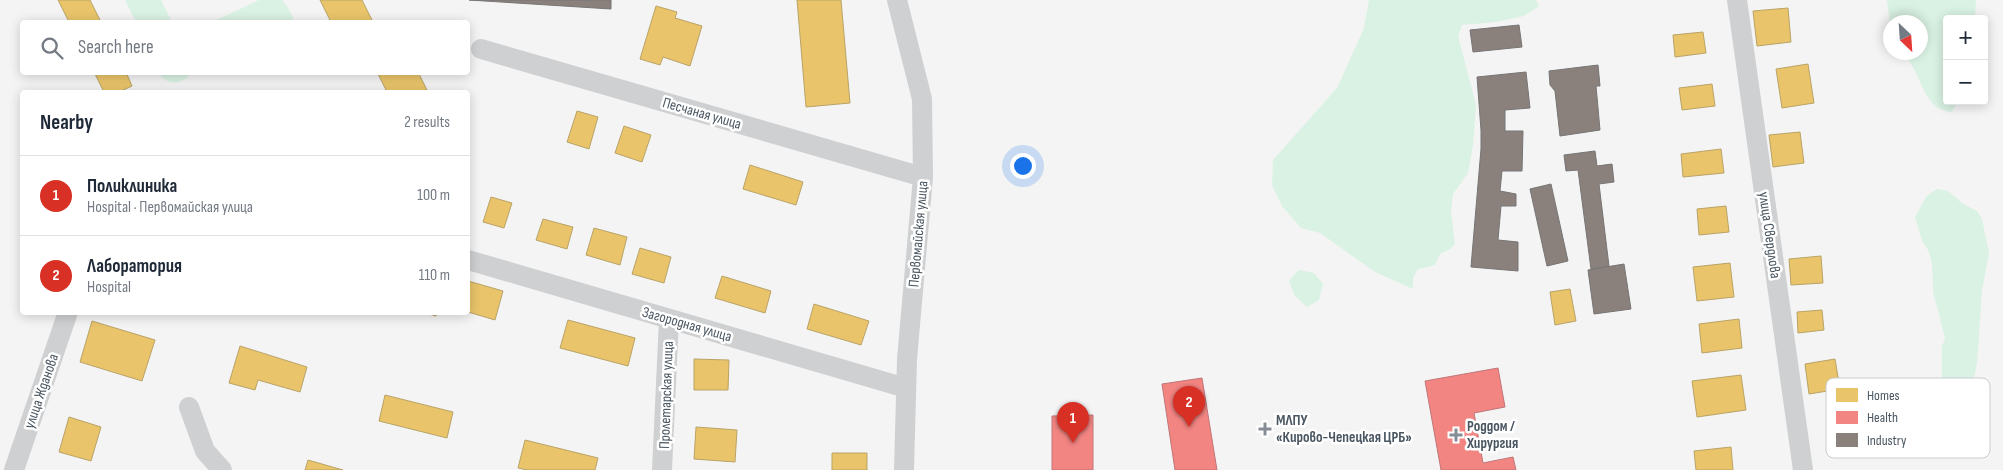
<!DOCTYPE html>
<html lang="en">
<head>
<meta charset="utf-8">
<style>
  :root { --surface:#fff; --page:#f2f2f3; --text:#1f2937; --muted:#747a83; --line:#e0e1e3; --accent:#d93025 }
  body { margin:0; font-family:"Sofia Sans Condensed",sans-serif; background:var(--page); color:var(--text) }
  .controls { position:absolute; right:15px; top:15px; display:grid; overflow:hidden; border-radius:5px; box-shadow:0 2px 12px #0003 }
  .controls button { width:45px; height:45px; display:grid; place-items:center; padding:0; border:0; border-bottom:1px solid var(--line); background:var(--surface); color:var(--text); font:25px sans-serif }
  .compass { position:absolute; left:1883px; top:15px; width:45px; height:45px; border-radius:50%; background:var(--surface); box-shadow:0 2px 12px #0003; rotate:155deg }
  .you { position:absolute; left:1022px; top:165px; width:18px; height:18px; margin:-12px; border:4px solid #fff; border-radius:50%; background:#1a73e8; box-shadow:0 0 0 8px #1a73e833 }
  .badge { display:grid; place-items:center; width:32px; height:32px; border-radius:50%; background:var(--accent); color:#fff; font-size:16px; font-weight:700 }
  .pin { position:absolute; translate:-50% -41px; filter:drop-shadow(0 1px 2px #0008) }
  .pin::after { content:''; position:absolute; top:26px; width:18px; height:15px; background:inherit; clip-path:polygon(0 0,100% 0,50% 100%) }
  .list { margin:0; padding:0; list-style:none }
  h2 { display:flex; justify-content:space-between; align-items:center; height:65px; margin:0; padding:0 20px; font-size:21px }
  h2 small { font-size:16px; font-weight:400; color:var(--muted) }
  .list li { display:grid; grid-template-columns:32px 1fr auto; gap:15px; align-items:center; box-sizing:border-box; height:80px; padding:0 20px; border-top:1px solid var(--line) }
  .list b { display:block; font-size:19px; white-space:nowrap }
  .list p { margin:0; font-size:16px; white-space:nowrap; color:var(--muted) }
  .list em { font-size:16px; font-style:normal; color:var(--muted) }
  .icon { flex:none; width:28px; height:28px; fill:none; stroke:currentColor; stroke-width:2; stroke-linecap:round; stroke-linejoin:round }
  .map { position:relative; flex:none; width:2003px; height:470px; overflow:hidden }
  .search { position:absolute; background:var(--surface); box-shadow:0 2px 12px #0003; left:20px; top:20px; width:450px; height:55px; display:flex; align-items:center; gap:12px; box-sizing:border-box; padding:0 18px; border-radius:5px; color:var(--muted); font-size:19px }
  .panel { position:absolute; background:var(--surface); box-shadow:0 2px 12px #0003; left:20px; top:90px; width:450px; height:225px; border-radius:5px }
  .map>svg:first-child { display:block }
  .green { fill:#d9f2e3 }
  .homes { fill:#e9c46a; stroke:#b9a367 }
  .health { fill:#f28482; stroke:#c07678 }
  .industry { fill:#8a817c; stroke:#777474 }
  .lines { fill:none; stroke-linecap:round; stroke-linejoin:round }
  .street { stroke:#ced0d2; stroke-width:20 }
  .poi-dot { fill:#868d94; stroke:#fff; stroke-width:2 }
  .labels { text-anchor:middle; stroke-width:5; stroke-linejoin:round; paint-order:stroke }
  .street-label { font-size:15px; fill:#4a5661; stroke:#fff }
  .poi-label { font-size:15px; font-weight:bold; fill:#4a5661; stroke:#fff; text-anchor:start }
  .key { fill:#fff; stroke:#c9ccd0; stroke-width:1 }
  .key-label { font-size:14px; fill:#4a5661 }
</style>
</head>
<body>
<div class="map">
<svg width="2003" height="470" viewBox="0 0 2003 470">
  <rect width="100%" height="100%" fill="#f4f4f4"/>
  <!-- green -->
  <path class="green" d="M125,0h36l11,22h-36z
    M259,0h23l5,6 8,16h-83z
    M1369,0h167l3,6 -15,10 -28,6 -34,3 -4,11 18,69 -3,40 -5,28 -15,21 -2,18 4,32 -5,5 -10,5 -5,11 -17,4 -5,9v11l-38,-17 -55,-39 -19,-5 -19,-22 -10,-21 1,-25 64,-72 27,-60z
    M1887,0h89l-1,19h-28v82h11l-6,11c-24,-2 -28,-24 -38,-43 -3,-6 -8,-11 -11,-16l17,-1v-30h-30v2z
    M159,73h32c-8,12 -25,13 -32,0z
    M1937,189l11,2 15,13 14,7 5,8 7,34 -7,38 -5,72 -6,30 -9,10 -12,-5 -8,-20v-32l3,-7c-3,-13 -6,-26 -10,-39 -5,-17 2,-43 -12,-57l-8,-26 11,-20z
    M1299,270l15,3 9,11 -4,16 -12,7 -12,-11 -6,-15z"/>
  <!-- homes -->
  <path class="homes" d="M58,0h32l11,22h-32z
    M320,0h42l11,22h-42z
    M797,0h44l9,103 -44,4z
    M656,6l21,6 -2,6 27,8 -12,40 -27,-9 -3,8 -20,-6z
    M1788,8l3,34 -34,4 -4,-35z
    M1703,32l3,21 -31,4 -2,-22z
    M1808,64l6,39 -32,5 -6,-39z
    M94,72h32l6,14 -13,6h-15z
    M377,72h41l10,20h-41z
    M1712,84l3,22 -33,4 -3,-22z
    M577,111l21,6 -9,32 -22,-7z
    M624,126l27,9 -9,27 -27,-9z
    M1800,132l4,31 -31,4 -4,-32z
    M1721,149l3,24 -41,4 -2,-23z
    M750,165l53,17 -7,23 -53,-16z
    M491,197l21,6 -8,25 -21,-6z
    M1726,206l3,26 -30,3 -2,-26z
    M543,219l30,8 -6,22 -31,-9z
    M594,228l33,9 -7,28 -34,-10z
    M640,248l31,9 -7,26 -32,-9z
    M1821,256l2,27 -32,2 -2,-26z
    M1730,263l4,34 -37,4 -4,-34z
    M722,276l49,15 -6,22 -50,-15z
    M468,281l35,10 -8,29 -27,-8z
    M1570,289l6,32 -21,4 -5,-33z
    M814,304l55,17 -8,24 -54,-16z
    M1822,310l2,20 -26,3 -1,-21z
    M422,312h15l-1,4z
    M1739,319l3,29 -40,5 -3,-29z
    M568,320l67,18 -7,28 -68,-18z
    M92,321l63,19 -13,41 -62,-19z
    M240,346l67,21 -7,25 -42,-12 -3,10 -26,-7z
    M694,359l35,1 -1,30h-34z
    M1835,359l5,30 -31,5 -4,-30z
    M1741,375l5,35 -49,7 -5,-36z
    M385,395l68,17 -6,26 -68,-17z
    M69,417l32,10 -10,34 -32,-9z
    M696,427l41,3 -2,32 -41,-3z
    M525,440l73,18 -3,12h-68l-9,-2z
    M1731,447l2,23h-37l-2,-19z
    M832,453h35v17h-35z
    M308,460l35,10h-38z"/>
  <!-- health -->
  <path class="health" d="M1498,368l7,39 -31,6 9,50 30,-6 3,13h-75l-16,-89z
    M1202,378l15,92h-42l-13,-86z
    M1093,415v55h-41v-54z"/>
  <!-- industry -->
  <path class="industry" d="M469,0h142v9z
    M1519,25l3,22 -49,5 -3,-22z
    M1598,65l2,21h-4l4,44 -40,6 -5,-45 -5,-6 -1,-14z
    M1526,72l4,36 -25,2v21h18l-1,40h-20l-2,20 16,3v12h-15l-3,34 20,2v29l-47,-4 10,-118v-19l-4,-53z
    M1595,151l2,15 15,-2 2,18 -15,2 10,82 -18,3 -13,-99 -12,1 -2,-16z
    M1551,184l17,77 -21,5 -17,-77z
    M1624,264l7,45 -37,5 -6,-44z"/>
  <g class="lines">
    <!-- street -->
    <path class="street" d="M897,0l25,99 1,78 -16,182 -3,111
      M1737,0l66,470
      M481,49l442,128
      M468,260l438,128
      M189,407l16,44 17,19
      M14,470l54,-158
      M662,470l7,-151"/>
  </g>
  <!-- markers -->
  <g class="poi-dot">
    <path d="M1262.5 421.5h5v5h5v5h-5v5h-5v-5h-5v-5h5z"/>
    <path d="M1453.5 427.5h5v5h5v5h-5v5h-5v-5h-5v-5h5z"/>
  </g>
  <g class="labels">
    <!-- street labels -->
    <g class="street-label">
      <text transform="translate(702 113) rotate(16)" y="5">Песчаная улица</text>
      <text transform="translate(918 234) rotate(-85)" y="5">Первомайская улица</text>
      <text transform="translate(1770 235) rotate(82)" y="5">улица Свердлова</text>
      <text transform="translate(687 324) rotate(16)" y="5">Загородная улица</text>
      <text transform="translate(41 391) rotate(-71)" y="5">улица Жданова</text>
      <text transform="translate(666 395) rotate(-88)" y="5">Пролетарская улица</text>
    </g>
    <!-- poi labels -->
    <g class="poi-label">
      <text x="1276" y="425">МЛПУ<tspan x="1276" dy="17">«Кирово-Чепецкая ЦРБ»</tspan></text>
      <text x="1467" y="431">Роддом /<tspan x="1467" dy="17">Хирургия</tspan></text>
    </g>
  </g>
  <!-- legend -->
  <rect x="1826" y="378" width="164" height="80" rx="8" class="key"/>
  <rect x="1836" y="388" width="22" height="14" fill="#e9c46a"/>
  <rect x="1836" y="411" width="22" height="13" fill="#f28482"/>
  <rect x="1836" y="433" width="22" height="14" fill="#8a817c"/>
  <g class="key-label">
    <text x="1867" y="400">Homes</text>
    <text x="1867" y="422">Health</text>
    <text x="1867" y="445">Industry</text>
  </g>
</svg>
<div class="controls">
<button>+</button>
<button>−</button>
</div>
<svg class="compass" viewBox="-18 -18 36 36"><path d="M0-13l5 13h-10z" fill="#e53935"/><path d="M0 13l5-13h-10z" fill="#747a83"/></svg>
<div class="you"></div>
<div class="pin badge" style="left:1073px;top:443px">1</div>
<div class="pin badge" style="left:1189px;top:427px">2</div>
<div class="search"><svg class="icon" aria-label="search" viewBox="0 0 24 24"><circle cx="10" cy="10" r="6"/><path d="M15 15l6 6"/></svg>Search here</div>
<section class="panel">
<h2>Nearby<small>2 results</small></h2>
<ul class="list">
<li><span class="badge">1</span><div><b>Поликлиника</b><p>Hospital · Первомайская улица</p></div><em>100 m</em></li>
<li><span class="badge">2</span><div><b>Лаборатория</b><p>Hospital</p></div><em>110 m</em></li>
</ul>
</section>
</div>
</body>
</html>
